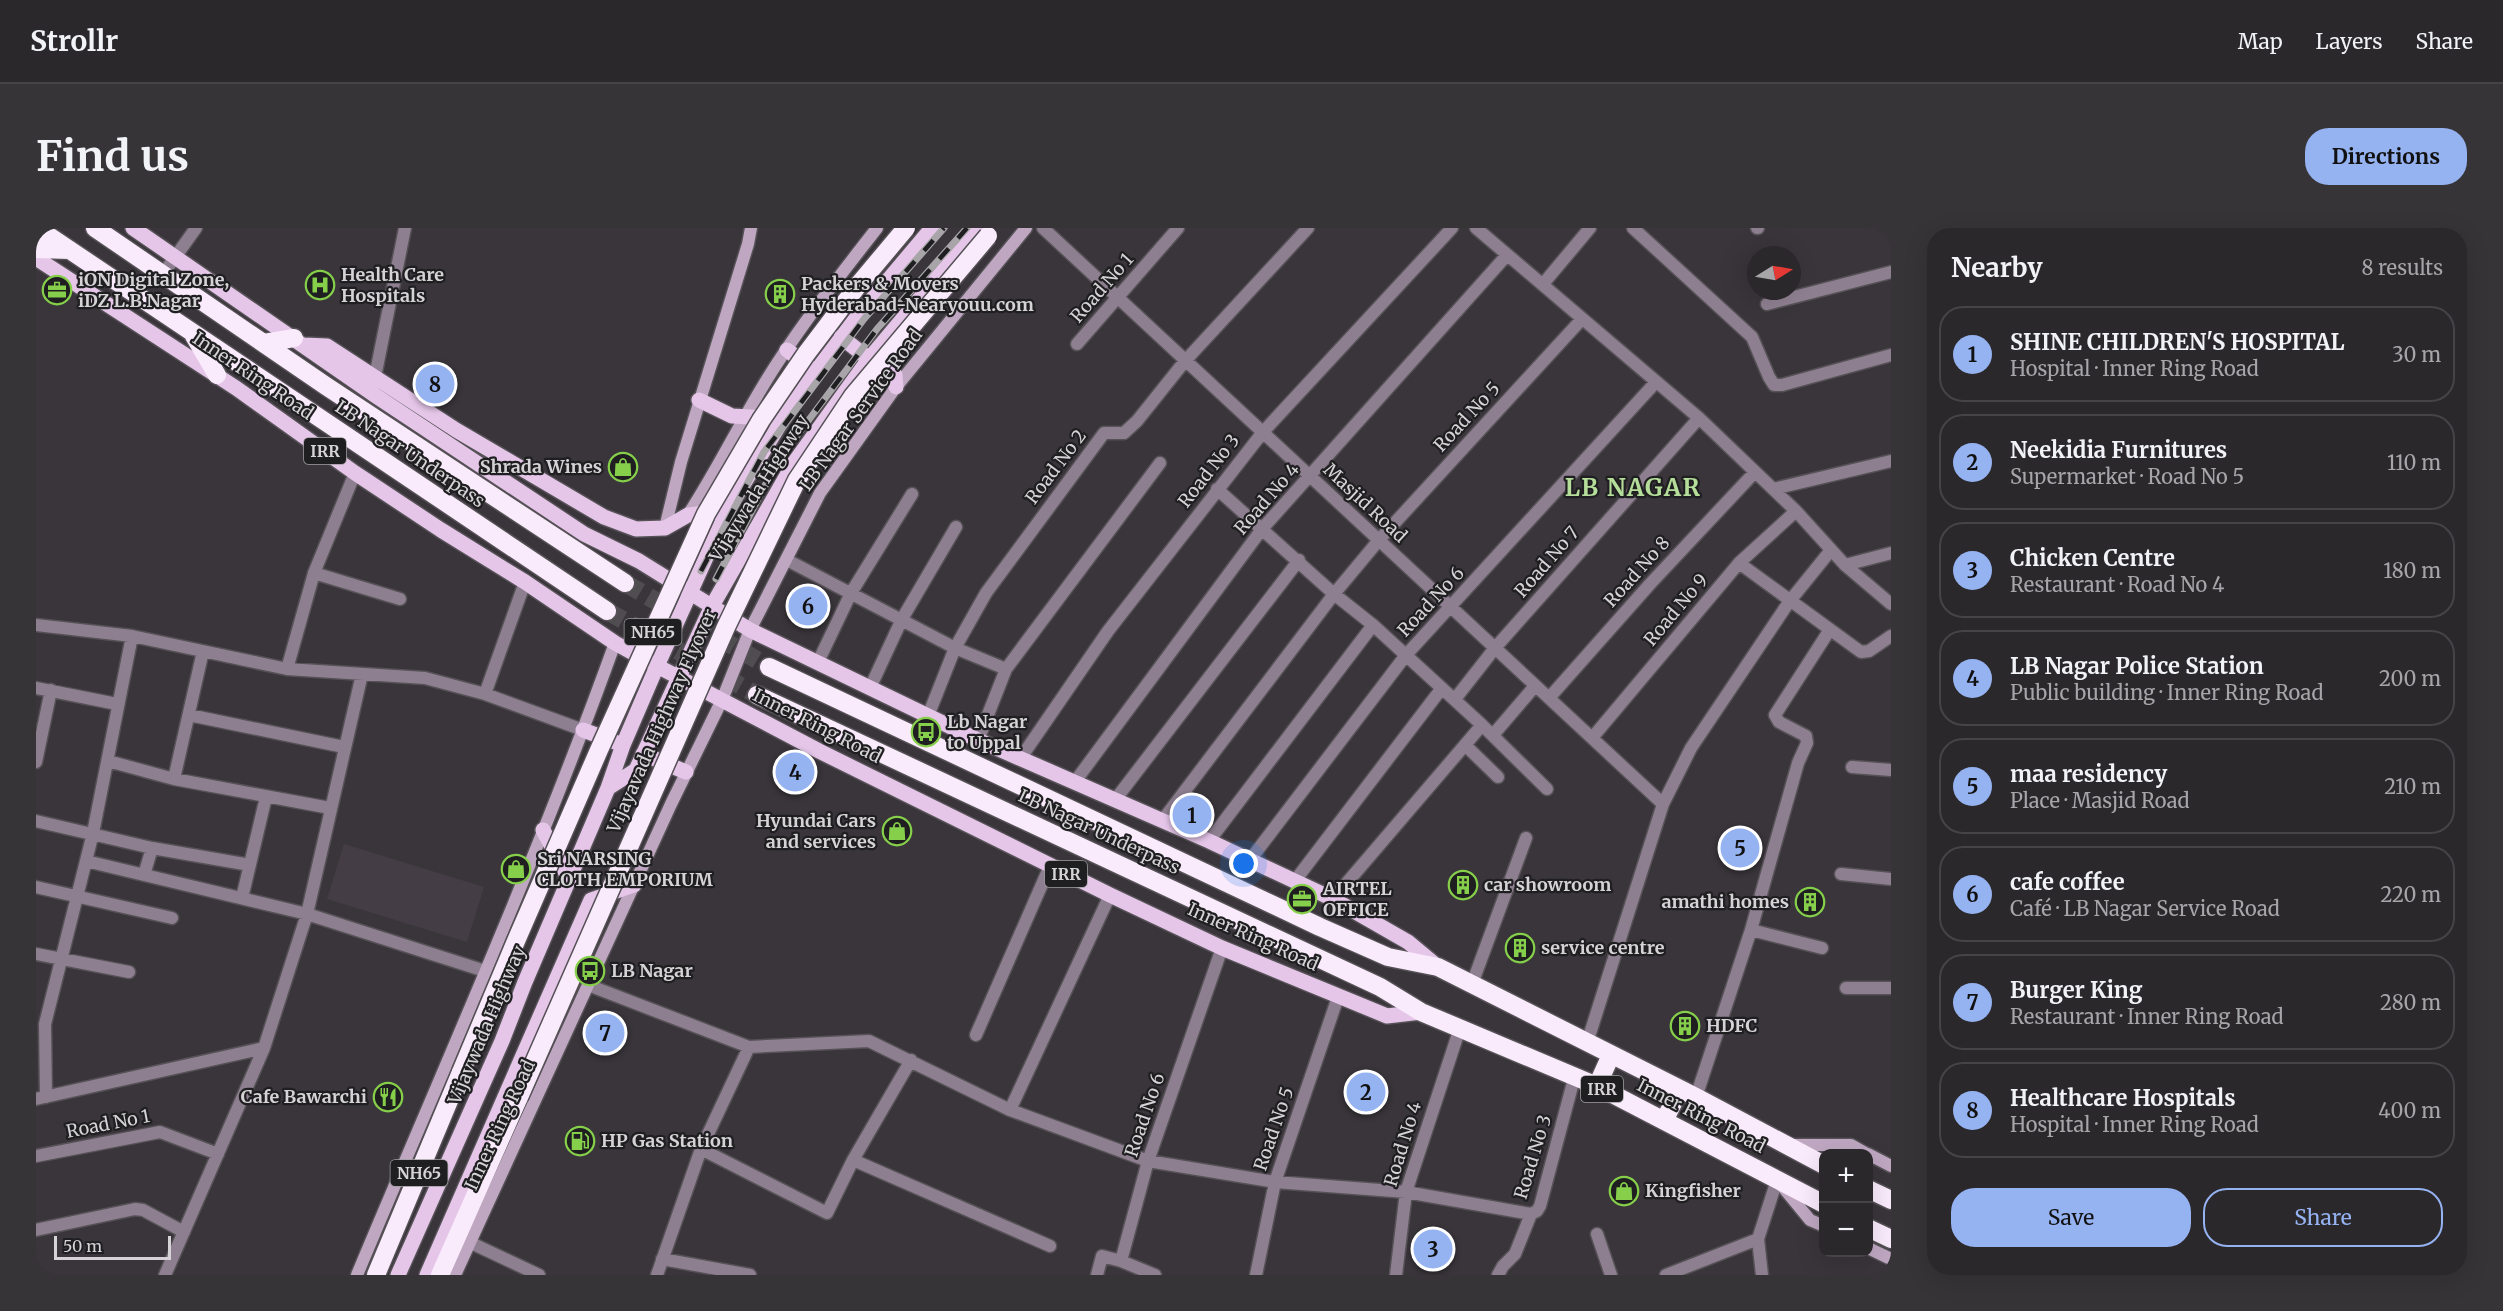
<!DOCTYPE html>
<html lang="en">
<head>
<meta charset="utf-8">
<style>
  :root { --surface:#2b282c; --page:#373438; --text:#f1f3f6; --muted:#a6a6a9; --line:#474448; --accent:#95b2f1 }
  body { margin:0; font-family:Merriweather,serif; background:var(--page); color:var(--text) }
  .controls { position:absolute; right:18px; bottom:18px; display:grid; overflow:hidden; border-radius:12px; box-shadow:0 6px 24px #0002 }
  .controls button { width:54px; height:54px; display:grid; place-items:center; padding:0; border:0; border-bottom:2px solid var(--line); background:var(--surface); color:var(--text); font:30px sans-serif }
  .compass { position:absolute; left:1711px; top:18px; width:54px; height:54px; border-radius:50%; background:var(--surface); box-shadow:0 6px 24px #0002; rotate:79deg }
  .scale { position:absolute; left:18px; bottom:15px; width:117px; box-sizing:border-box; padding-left:6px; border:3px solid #d5d3d5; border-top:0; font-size:16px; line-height:21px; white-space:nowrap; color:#d5d3d5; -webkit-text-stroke:4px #1f1e20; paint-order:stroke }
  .you { position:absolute; left:1208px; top:636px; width:21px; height:21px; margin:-15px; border:4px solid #fff; border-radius:50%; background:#1a73e8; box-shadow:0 0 0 9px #1a73e833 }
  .badge { display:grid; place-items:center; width:39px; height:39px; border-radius:50%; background:var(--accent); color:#111; font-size:20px; font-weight:700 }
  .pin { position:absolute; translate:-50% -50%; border:3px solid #fff; box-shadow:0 2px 6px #0006 }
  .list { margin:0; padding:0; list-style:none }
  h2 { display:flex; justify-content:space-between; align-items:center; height:78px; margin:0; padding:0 24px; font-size:26px }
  h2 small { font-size:20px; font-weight:400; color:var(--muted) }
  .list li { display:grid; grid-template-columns:39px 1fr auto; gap:18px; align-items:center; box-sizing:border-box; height:96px; margin:0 12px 12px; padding:0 12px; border:2px solid var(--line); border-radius:24px }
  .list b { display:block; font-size:22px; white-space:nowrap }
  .list p { margin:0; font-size:20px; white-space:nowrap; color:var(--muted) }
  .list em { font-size:20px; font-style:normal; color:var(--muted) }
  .actions { display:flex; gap:12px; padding:18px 24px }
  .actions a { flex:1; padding:14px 0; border:2px solid var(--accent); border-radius:24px; text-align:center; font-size:21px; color:var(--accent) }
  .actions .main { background:var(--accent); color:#111 }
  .map { position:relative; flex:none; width:1855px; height:1047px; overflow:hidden; border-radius:24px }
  header { display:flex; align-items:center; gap:36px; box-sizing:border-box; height:84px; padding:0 30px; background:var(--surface); border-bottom:2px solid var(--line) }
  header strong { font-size:28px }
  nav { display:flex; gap:33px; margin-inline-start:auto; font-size:21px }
  .intro { display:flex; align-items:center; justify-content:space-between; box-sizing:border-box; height:144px; padding:0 36px }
  h1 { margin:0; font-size:42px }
  .button { padding:15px 27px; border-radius:24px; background:var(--accent); color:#111; font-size:21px; font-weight:700 }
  main { display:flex; gap:36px; padding:0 36px }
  aside { flex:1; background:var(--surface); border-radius:24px; box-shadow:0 6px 24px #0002 }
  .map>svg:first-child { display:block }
  .built { fill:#453d46 }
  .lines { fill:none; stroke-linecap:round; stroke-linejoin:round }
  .highway-tunnel { stroke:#504d51; stroke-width:18; stroke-dasharray:18 9; stroke-linecap:butt }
  .street-casing { stroke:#555156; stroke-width:15 }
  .secondary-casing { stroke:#555156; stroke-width:15 }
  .primary-casing { stroke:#555156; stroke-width:18 }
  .highway-casing { stroke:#555156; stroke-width:21 }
  .street { stroke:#8e7f90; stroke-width:12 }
  .secondary { stroke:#bfa7c2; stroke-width:12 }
  .primary { stroke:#e5c6e9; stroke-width:15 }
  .highway { stroke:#faebfc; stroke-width:18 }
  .rail-casing { stroke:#a7a5a7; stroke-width:7 }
  .rail { stroke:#1f1e20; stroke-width:4.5; stroke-dasharray:14; stroke-linecap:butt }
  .highway-bridge-casing { stroke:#555156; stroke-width:21; stroke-linecap:butt }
  .highway-bridge { stroke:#faebfc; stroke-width:18 }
  .labels { text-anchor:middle; stroke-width:4.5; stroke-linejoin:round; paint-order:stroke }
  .shield { fill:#1f1e20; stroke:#9e9d9f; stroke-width:1.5 }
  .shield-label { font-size:16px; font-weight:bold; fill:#d5d3d5 }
  .poi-label { font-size:18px; font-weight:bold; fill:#d5d3d5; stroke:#1f1e20; text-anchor:start }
  .street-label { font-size:18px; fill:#d5d3d5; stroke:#1f1e20 }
  .district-label { font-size:24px; font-weight:bold; letter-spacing:1.5px; fill:#b5de9a; stroke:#1f1e20 }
</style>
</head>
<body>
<header>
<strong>Strollr</strong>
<nav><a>Map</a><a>Layers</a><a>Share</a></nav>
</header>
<div class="intro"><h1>Find us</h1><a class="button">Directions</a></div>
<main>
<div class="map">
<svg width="1855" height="1047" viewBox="0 0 1855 1047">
  <rect width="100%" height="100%" fill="#39353a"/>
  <!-- built -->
  <path class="built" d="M308,616l140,43 -17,55 -140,-43z"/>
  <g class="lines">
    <!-- highway-tunnel -->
    <path class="highway-tunnel" d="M589,355l144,84
      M571,383l150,84"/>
    <!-- street casing -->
    <g class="street-casing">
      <path id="street" d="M1007,0l620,576
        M1440,0l223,190 97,93 49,54 46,39
        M1597,0l119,109 17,40 5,8h8l109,-30
        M1721,0h1
        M127,46l33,-46
        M1507,56l47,-56
        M1731,76l124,-32
        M1041,116l101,-116
        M339,149l30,-149
        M1181,261l117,105 39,31 109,100 -149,174
        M1737,261l118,-28
        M751,332l168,88 51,21
        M1703,335l122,89 8,-1 22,-15
        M1809,337l46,-12
        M278,345l86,26
        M0,397l96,11 155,33 138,9 60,16 98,36
        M782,434l33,-69 61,-99
        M251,441l27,-96 41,-100
        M0,460l81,16
        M834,460l32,-69 54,-92
        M449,466l40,-112
        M1513,470l101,-114 105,-112
        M1419,471l40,-51 204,-230
        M153,487l155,32
        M892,488l27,-68 31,-55 118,-160h20l13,-12 48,-60 123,-133
        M1446,497l65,64
        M1457,507l42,-49
        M1556,510l147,-175 57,-52
        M942,512l28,-71 154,-206
        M1429,517l33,32
        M984,531l88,-128 155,-199 189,-204
        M72,533l66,18 156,29
        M0,534l15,-72
        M1816,539l39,3
        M138,551l29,-128
        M1038,555l188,-254 245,-274
        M1079,572l184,-240
        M0,593l116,27 98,17
        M1126,593l172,-227 45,-54 203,-221
        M1173,613l164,-216
        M1214,632l156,-205 250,-273
        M50,633l221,53 178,57
        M1805,646l50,5
        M108,647l8,-27
        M1258,654l148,-194
        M0,659l136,31
        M206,670l24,-101
        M1715,702l71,18
        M0,726l93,18
        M1436,756l54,-146
        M552,757l161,62 120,-6 141,69 138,51 127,21 131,10 125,22
        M1810,760h45
        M940,807l74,-169
        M1551,815l76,-239 28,-56 98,-146 42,-52
        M10,869l-1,-73 48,-191 39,-197
        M1660,869l55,-167 47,-167 9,-20 -1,-7 -27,-14 -4,-7 54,-84
        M0,871l228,-51
        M974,882l100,-215
        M665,921l126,64 26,-53 58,-100
        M0,928l124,-24 58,22
        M817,932l197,86
        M0,1002l99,-21 8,1 41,22
        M1561,1006l14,41
        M433,1014l70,33
        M626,1031l88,16
        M1085,1033l27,-100 74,-213
        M129,1047l99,-227 43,-134 55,-240
        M621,1047l44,-126 48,-102
        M1061,1047l5,-19 19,5 34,14
        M1220,1047l19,-93 63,-185
        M1360,1047l10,-83 54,-164
        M1462,1047l5,-9 12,-12 16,-40 6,-3 3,-5 35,-131
        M1630,1047l92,-36
        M1726,1047l-4,-36 19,-59"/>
    </g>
    <!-- secondary casing -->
    <g class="secondary-casing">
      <path id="secondary" d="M652,287c32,-49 56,-101 88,-150 31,-48 66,-92 101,-137
        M629,300l16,-66 67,-218 3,-16
        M1753,917h62l16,9
        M1832,926l23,12
        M1746,958l28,34 14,6
        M1832,1020l23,11
        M321,1047c88,-210 181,-418 258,-632
        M419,1047l216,-471 51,-104 28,-70 70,-137 76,-106 130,-159"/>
    </g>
    <!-- primary casing -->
    <g class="primary-casing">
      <path id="primary" d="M97,0l243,168 208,138 55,27 111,69 228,110 231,101 124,58 75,43 30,25
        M0,30l200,130 119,85 86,57 84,52 90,61 42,23 162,85 291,144 112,53 165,68 34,-4
        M805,109l28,22h10l7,4 9,12 1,12
        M268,117l23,1 129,84 148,87 32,12 29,-1 23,-13 27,-3
        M751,122l24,18
        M663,172l33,16 38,2
        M547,502l32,12
        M607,526l43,18
        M572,560l28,-18 76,-164 82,-143 75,-104 110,-131
        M507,602l26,49
        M362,1047l104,-234 23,-59 83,-194 15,-43 34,-79 70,-155 68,-112 62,-82 75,-89
        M391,1047l164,-375 43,-15"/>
    </g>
    <!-- highway casing -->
    <g class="highway-casing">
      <path id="highway" d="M1,0l570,383
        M59,0l231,158 299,197
        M0,21l34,1
        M158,108l23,39
        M228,115l30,-5
        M733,439l551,260 68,30 50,10 258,130 128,68
        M721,467l623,292 41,25 176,74 227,118
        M1561,858l14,-31
        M1628,893l16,-32
        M1832,961l23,11
        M1832,1000l23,11
        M340,1047l85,-203
        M404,1047l79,-178"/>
    </g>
    <!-- street -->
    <use href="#street" class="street"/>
    <!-- secondary -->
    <use href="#secondary" class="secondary"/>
    <!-- primary -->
    <use href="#primary" class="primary"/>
    <!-- highway -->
    <use href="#highway" class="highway"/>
    <!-- rail casing -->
    <g class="rail-casing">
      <path id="rail" d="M665,343l63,-119 100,-133 80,-91
        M680,351l62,-118 99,-132 90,-101"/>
    </g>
    <!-- rail -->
    <use href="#rail" class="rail"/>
    <!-- highway-bridge casing -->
    <g class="highway-bridge-casing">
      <path id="highway-bridge" d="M425,844l55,-131 83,-191 107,-236 55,-94 45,-66 53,-70 47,-56
        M483,869l207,-470 71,-147 56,-84 135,-160"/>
    </g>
    <!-- highway-bridge -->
    <use href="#highway-bridge" class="highway-bridge"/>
  </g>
  <!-- icons -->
  <defs>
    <g id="hospital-ring" transform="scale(1.5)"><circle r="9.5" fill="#1f1e20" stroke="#86cf4b" stroke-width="1.5"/><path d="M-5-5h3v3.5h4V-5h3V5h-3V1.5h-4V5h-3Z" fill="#86cf4b"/></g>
    <g id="office-ring" transform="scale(1.5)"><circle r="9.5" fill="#1f1e20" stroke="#86cf4b" stroke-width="1.5"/><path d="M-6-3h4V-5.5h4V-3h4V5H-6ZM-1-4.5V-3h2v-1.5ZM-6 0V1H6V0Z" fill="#86cf4b"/></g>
    <g id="building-ring" transform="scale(1.5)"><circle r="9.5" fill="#1f1e20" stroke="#86cf4b" stroke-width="1.5"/><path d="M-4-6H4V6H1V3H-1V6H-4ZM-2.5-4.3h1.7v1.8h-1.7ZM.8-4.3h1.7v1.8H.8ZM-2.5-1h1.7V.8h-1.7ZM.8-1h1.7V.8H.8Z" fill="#86cf4b"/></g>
    <g id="shop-ring" transform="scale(1.5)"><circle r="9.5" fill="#1f1e20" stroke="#86cf4b" stroke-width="1.5"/><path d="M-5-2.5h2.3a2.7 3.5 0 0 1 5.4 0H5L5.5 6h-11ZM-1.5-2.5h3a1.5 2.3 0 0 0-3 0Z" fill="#86cf4b"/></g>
    <g id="bus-ring" transform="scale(1.5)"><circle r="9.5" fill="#1f1e20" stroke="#86cf4b" stroke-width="1.5"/><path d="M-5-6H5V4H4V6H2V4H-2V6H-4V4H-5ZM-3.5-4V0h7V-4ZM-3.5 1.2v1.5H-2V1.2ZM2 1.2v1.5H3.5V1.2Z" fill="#86cf4b"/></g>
    <g id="restaurant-ring" transform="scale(1.5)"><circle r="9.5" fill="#1f1e20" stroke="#86cf4b" stroke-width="1.5"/><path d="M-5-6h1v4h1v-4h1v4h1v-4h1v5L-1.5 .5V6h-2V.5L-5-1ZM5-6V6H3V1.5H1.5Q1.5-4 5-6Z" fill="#86cf4b"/></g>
    <g id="fuel-ring" transform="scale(1.5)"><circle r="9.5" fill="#1f1e20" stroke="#86cf4b" stroke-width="1.5"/><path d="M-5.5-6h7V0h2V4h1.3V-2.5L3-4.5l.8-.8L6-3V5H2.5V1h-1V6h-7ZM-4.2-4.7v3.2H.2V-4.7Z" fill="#86cf4b"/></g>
  </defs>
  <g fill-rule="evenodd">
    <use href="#hospital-ring" x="284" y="57"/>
    <use href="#office-ring" x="21" y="62"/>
    <use href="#building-ring" x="744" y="66"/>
    <use href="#shop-ring" x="587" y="239"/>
    <use href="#bus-ring" x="890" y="504"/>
    <use href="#shop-ring" x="861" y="603"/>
    <use href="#shop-ring" x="480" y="641"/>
    <use href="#building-ring" x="1427" y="657"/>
    <use href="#office-ring" x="1266" y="671"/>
    <use href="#building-ring" x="1774" y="674"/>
    <use href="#building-ring" x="1484" y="720"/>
    <use href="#bus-ring" x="554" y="743"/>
    <use href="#building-ring" x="1649" y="798"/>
    <use href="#restaurant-ring" x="352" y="869"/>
    <use href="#fuel-ring" x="544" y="913"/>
    <use href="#shop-ring" x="1588" y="963"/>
  </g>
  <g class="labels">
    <!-- shield labels -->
    <g class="shield">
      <rect x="268" y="210" width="42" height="26" rx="4.5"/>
      <rect x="588.5" y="391" width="57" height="26" rx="4.5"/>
      <rect x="1009" y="633" width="42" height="26" rx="4.5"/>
      <rect x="1545" y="848" width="42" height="26" rx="4.5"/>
      <rect x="354.5" y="932" width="57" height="26" rx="4.5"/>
    </g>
    <g class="shield-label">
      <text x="289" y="229">IRR</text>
      <text x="617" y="410">NH65</text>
      <text x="1030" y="652">IRR</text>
      <text x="1566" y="867">IRR</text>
      <text x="383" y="951">NH65</text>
    </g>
    <!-- poi labels -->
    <g class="poi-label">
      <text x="305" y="53">Health Care<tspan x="305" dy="21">Hospitals</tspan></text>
      <text x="42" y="58">iON Digital Zone,<tspan x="42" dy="21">iDZ L.B.Nagar</tspan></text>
      <text x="765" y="62">Packers &amp; Movers<tspan x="765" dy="21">Hyderabad-Nearyouu.com</tspan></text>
      <text x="566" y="245" text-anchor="end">Shrada Wines</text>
      <text x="911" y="500">Lb Nagar<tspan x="911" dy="21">to Uppal</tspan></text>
      <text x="840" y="599" text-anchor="end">Hyundai Cars<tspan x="840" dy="21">and services</tspan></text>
      <text x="501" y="637">Sri NARSING<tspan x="501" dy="21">CLOTH EMPORIUM</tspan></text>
      <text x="1448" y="663">car showroom</text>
      <text x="1287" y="667">AIRTEL<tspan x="1287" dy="21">OFFICE</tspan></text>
      <text x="1753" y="680" text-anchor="end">amathi homes</text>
      <text x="1505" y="726">service centre</text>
      <text x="575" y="749">LB Nagar</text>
      <text x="1670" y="804">HDFC</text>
      <text x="331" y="875" text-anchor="end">Cafe Bawarchi</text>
      <text x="565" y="919">HP Gas Station</text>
      <text x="1609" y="969">Kingfisher</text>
    </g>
    <!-- street labels -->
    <g class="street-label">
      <text transform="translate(1066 60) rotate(-49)" y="6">Road No 1</text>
      <text transform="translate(217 148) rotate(34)" y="6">Inner Ring Road</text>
      <text transform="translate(825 182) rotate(-54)" y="6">LB Nagar Service Road</text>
      <text transform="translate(1431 189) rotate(-47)" y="6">Road No 5</text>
      <text transform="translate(374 226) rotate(34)" y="6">LB Nagar Underpass</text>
      <text transform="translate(1020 239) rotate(-53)" y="6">Road No 2</text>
      <text transform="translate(1173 243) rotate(-52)" y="6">Road No 3</text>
      <text transform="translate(723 260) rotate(-58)" y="6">Vijaywada Highway</text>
      <text transform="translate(1231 271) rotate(-49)" y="6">Road No 4</text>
      <text transform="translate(1329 275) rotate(43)" y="6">Masjid Road</text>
      <text transform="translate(1511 334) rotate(-49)" y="6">Road No 7</text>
      <text transform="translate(1601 344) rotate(-48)" y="6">Road No 8</text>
      <text transform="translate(1395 374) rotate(-47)" y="6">Road No 6</text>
      <text transform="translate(1640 382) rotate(-50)" y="6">Road No 9</text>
      <text transform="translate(626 493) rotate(-66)" y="6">Vijayavada Highway Flyover</text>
      <text transform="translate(781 498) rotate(27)" y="6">Inner Ring Road</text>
      <text transform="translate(1063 604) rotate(25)" y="6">LB Nagar Underpass</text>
      <text transform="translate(1217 709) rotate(24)" y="6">Inner Ring Road</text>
      <text transform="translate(451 797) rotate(-67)" y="6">Vijaywada Highway</text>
      <text transform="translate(1109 887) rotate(-71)" y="6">Road No 6</text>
      <text transform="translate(1665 888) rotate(27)" y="6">Inner Ring Road</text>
      <text transform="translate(72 896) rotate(-11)" y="6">Road No 1</text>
      <text transform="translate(464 897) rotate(-65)" y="6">Inner Ring Road</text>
      <text transform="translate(1238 901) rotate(-71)" y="6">Road No 5</text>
      <text transform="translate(1367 916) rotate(-73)" y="6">Road No 4</text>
      <text transform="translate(1497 929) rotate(-73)" y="6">Road No 3</text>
    </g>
    <!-- district labels -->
    <g class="district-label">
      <text x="1597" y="268">LB NAGAR</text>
    </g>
  </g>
</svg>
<div class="controls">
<button>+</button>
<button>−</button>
</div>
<svg class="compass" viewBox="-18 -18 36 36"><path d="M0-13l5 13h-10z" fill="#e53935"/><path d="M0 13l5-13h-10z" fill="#a6a6a9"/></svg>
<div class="scale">50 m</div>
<div class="you"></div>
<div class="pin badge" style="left:1156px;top:587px">1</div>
<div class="pin badge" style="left:1330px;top:864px">2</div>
<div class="pin badge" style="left:1397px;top:1021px">3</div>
<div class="pin badge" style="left:759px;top:544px">4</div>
<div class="pin badge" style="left:1704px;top:620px">5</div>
<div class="pin badge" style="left:772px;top:378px">6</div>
<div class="pin badge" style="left:569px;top:805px">7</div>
<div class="pin badge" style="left:399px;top:156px">8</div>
</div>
<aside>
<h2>Nearby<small>8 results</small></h2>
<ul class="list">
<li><span class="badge">1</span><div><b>SHINE CHILDREN'S HOSPITAL</b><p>Hospital · Inner Ring Road</p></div><em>30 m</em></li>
<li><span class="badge">2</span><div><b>Neekidia Furnitures</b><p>Supermarket · Road No 5</p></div><em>110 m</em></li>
<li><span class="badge">3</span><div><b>Chicken Centre</b><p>Restaurant · Road No 4</p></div><em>180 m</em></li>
<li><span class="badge">4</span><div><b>LB Nagar Police Station</b><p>Public building · Inner Ring Road</p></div><em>200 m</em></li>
<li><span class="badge">5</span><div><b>maa residency</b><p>Place · Masjid Road</p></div><em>210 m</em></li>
<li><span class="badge">6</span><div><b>cafe coffee</b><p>Café · LB Nagar Service Road</p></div><em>220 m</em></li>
<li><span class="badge">7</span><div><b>Burger King</b><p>Restaurant · Inner Ring Road</p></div><em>280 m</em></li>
<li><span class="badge">8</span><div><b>Healthcare Hospitals</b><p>Hospital · Inner Ring Road</p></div><em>400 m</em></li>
</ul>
<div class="actions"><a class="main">Save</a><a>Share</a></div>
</aside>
</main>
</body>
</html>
